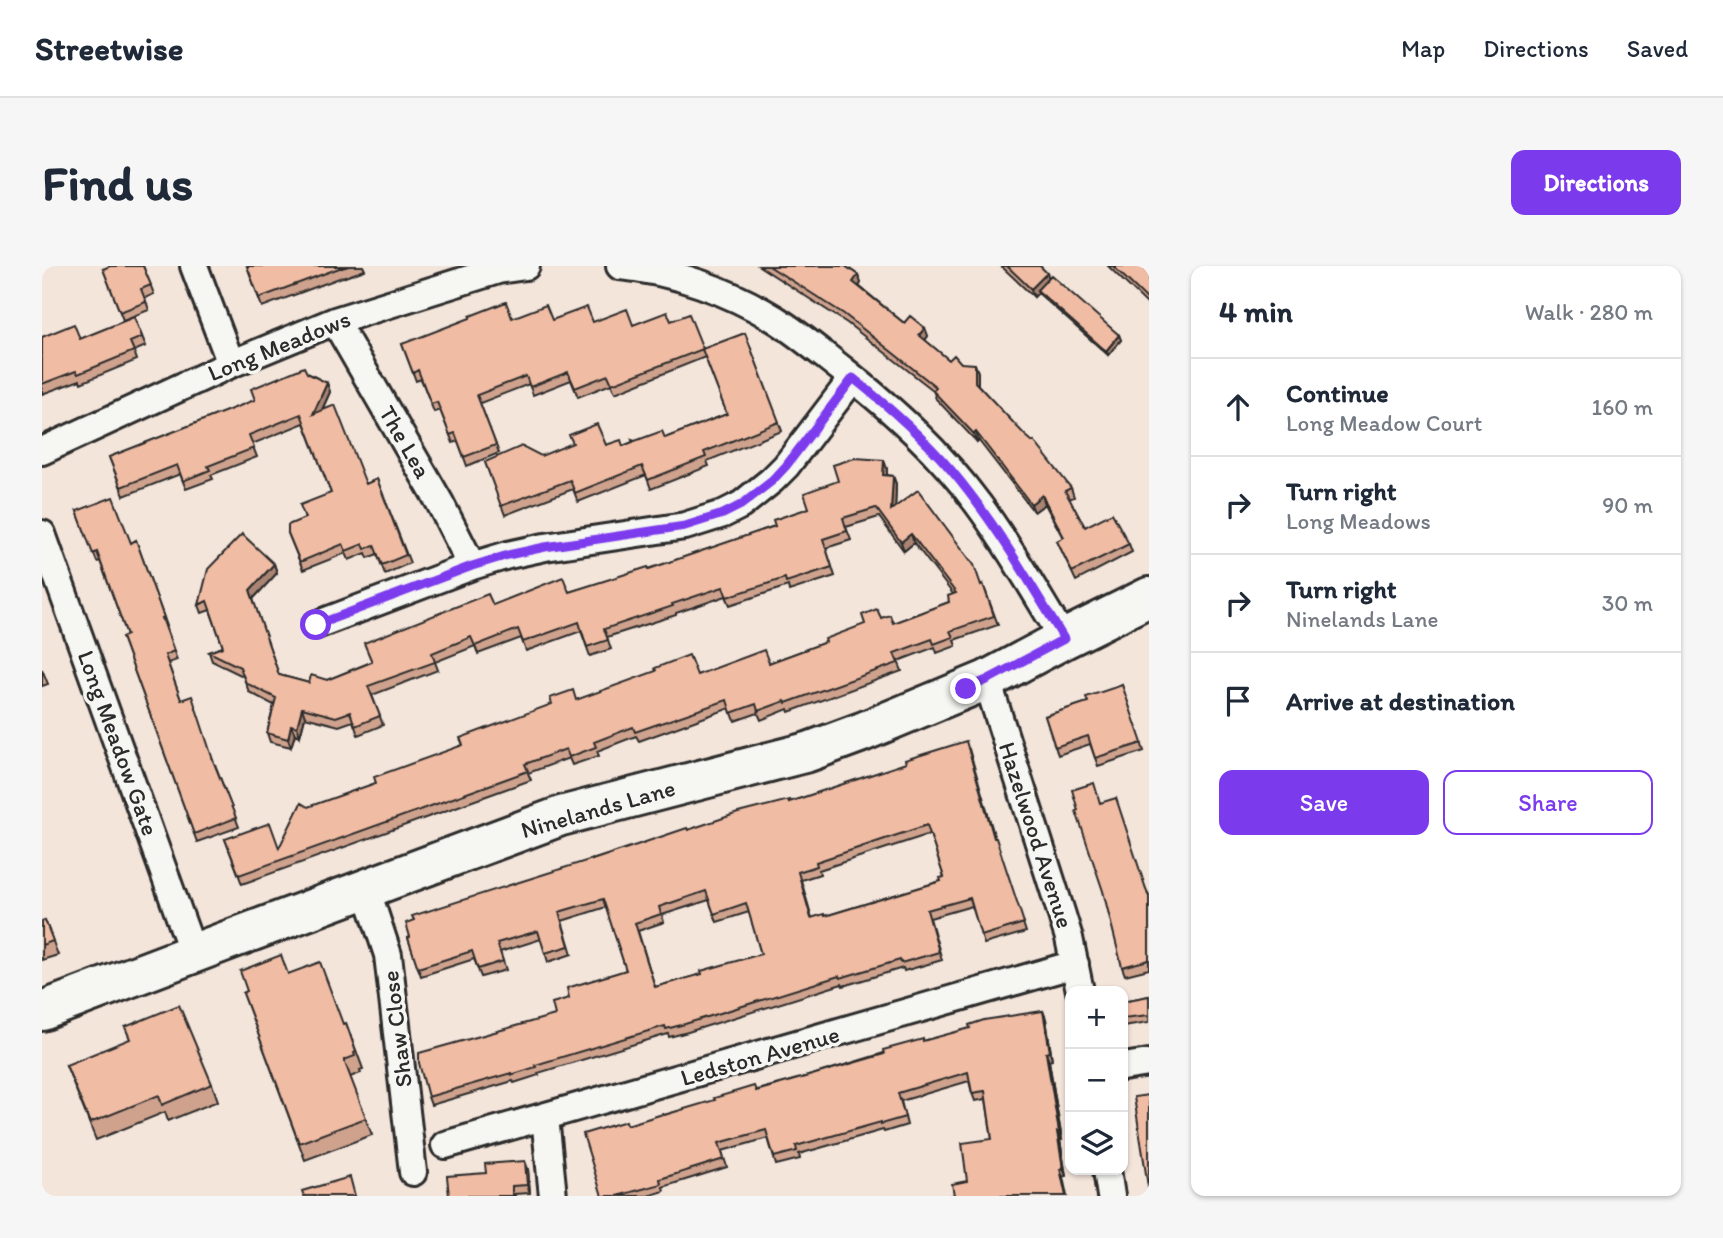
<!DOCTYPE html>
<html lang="en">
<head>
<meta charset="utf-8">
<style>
  :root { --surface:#fff; --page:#f6f6f7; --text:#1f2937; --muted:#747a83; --line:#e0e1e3; --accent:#7c3aed }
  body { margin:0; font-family:Itim,sans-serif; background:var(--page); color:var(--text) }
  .controls { position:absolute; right:21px; bottom:21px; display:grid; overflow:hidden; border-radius:14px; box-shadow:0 2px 5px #0004 }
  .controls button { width:63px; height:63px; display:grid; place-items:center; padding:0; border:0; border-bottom:2px solid var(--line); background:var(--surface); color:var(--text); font:35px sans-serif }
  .stop { position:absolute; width:21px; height:21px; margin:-16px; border:5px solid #7c3aed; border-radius:50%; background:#fff }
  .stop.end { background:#7c3aed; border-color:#fff; box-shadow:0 2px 7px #0008 }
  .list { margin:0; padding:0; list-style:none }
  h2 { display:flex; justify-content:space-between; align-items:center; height:91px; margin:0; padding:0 28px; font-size:30px }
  h2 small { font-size:23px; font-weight:400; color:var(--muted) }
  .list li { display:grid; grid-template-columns:46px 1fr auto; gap:21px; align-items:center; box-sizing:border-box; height:98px; padding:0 28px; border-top:2px solid var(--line) }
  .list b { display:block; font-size:26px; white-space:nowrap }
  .list p { margin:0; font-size:23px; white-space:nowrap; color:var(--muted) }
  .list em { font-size:23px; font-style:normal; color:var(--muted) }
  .actions { display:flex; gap:14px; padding:21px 28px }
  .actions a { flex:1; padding:16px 0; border:2px solid var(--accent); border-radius:14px; text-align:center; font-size:24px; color:var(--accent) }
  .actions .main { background:var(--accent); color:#fff }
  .icon { flex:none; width:38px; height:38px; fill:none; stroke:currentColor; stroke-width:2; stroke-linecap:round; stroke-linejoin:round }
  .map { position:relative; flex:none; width:1107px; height:930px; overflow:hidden; border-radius:14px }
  header { display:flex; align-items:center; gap:42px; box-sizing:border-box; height:98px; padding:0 35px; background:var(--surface); border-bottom:2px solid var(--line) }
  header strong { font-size:33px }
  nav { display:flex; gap:38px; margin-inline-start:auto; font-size:24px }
  .intro { display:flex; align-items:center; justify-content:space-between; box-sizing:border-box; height:168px; padding:0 42px }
  h1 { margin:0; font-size:49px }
  .button { padding:18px 32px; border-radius:14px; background:var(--accent); color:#fff; font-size:24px; font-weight:700 }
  main { display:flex; gap:42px; padding:0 42px }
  aside { flex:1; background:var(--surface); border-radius:14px; box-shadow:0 2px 5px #0004 }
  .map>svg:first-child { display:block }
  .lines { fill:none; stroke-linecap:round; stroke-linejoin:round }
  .street-casing { stroke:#2b2b2b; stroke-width:32 }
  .secondary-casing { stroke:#2b2b2b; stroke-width:44 }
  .street { stroke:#f6f6f2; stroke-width:26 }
  .secondary { stroke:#f6f6f2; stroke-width:38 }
  .wall { fill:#cfa28d; stroke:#2b2b2b; stroke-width:2; fill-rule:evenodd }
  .shaded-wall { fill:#a98473; stroke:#2b2b2b; stroke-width:2 }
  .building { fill:#f1bca4; stroke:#2b2b2b; stroke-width:2; fill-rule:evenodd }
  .route { stroke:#7c3aed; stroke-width:9 }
  .labels { text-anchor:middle; stroke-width:7; stroke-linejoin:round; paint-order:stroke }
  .street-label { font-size:24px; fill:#2b2b2b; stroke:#f6f6f2 }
</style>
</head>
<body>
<header>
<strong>Streetwise</strong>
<nav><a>Map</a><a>Directions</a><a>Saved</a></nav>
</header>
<div class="intro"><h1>Find us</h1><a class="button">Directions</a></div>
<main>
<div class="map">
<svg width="1107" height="930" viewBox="0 0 1107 930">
  <rect width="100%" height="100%" fill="#f4e5db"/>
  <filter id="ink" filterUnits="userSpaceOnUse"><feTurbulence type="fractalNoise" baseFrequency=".0143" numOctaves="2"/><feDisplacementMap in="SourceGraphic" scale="14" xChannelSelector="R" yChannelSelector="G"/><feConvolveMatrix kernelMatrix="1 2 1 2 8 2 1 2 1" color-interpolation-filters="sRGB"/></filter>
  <g filter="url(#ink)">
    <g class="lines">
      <!-- street casing -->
      <g class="street-casing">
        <path id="street" d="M152,0l37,98
          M578,0c54,5 109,25 155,53 24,15 46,34 68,51 50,40 97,82 135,134 32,43 58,90 86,135
          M293,55l105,182 32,63
          M0,185l189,-87 104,-43 163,-51 28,-4
          M0,268l151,419
          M274,359l156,-59 36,-11 37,-8 140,-21 38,-12 18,-9 31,-25 14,-14 67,-88
          M945,414l74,232 8,26 11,53
          M324,622l22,67 25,217
          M1081,801l26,-4
          M503,851l8,79
          M403,879l630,-181
          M1065,904l4,26"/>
      </g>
      <!-- secondary casing -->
      <g class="secondary-casing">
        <path id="secondary" d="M0,745l192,-73 327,-122 247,-64 54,-20 125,-52 77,-41 85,-42"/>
      </g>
      <!-- street -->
      <use href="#street" class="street"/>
      <!-- secondary -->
      <use href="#secondary" class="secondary"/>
    </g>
    <!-- wall -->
    <path class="wall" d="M101,0l11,28 -9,4 4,12 -26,10 -20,-51z
      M205,0h116l2,4 -20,7v-1l-83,31z
      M717,0h86l13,9 3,8 -2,3 45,37 21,5 3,8 -3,4 24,20 12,3 17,9v13l93,103 3,9 -5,2 16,28 44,17 3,8 -56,29 -19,-40 6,-3 -18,-34 -11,8 -55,-71 -2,1 -41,-43 -3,-9 -86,-67z
      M959,0h39l9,11 70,58 2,5 -13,15 -70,-62 -4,4z
      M1066,0h35l6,6v34z
      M92,51l12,29 -12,5 3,9 -56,23 -1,-3 -38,14v-57l38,2z
      M470,52l121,7 38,-4 32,28 42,-16 37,98 -75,30 2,5 -58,23 -5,-14 -68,27 -5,-13 -68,26 -20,-53 56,-6 65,-11 17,1 12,-5 30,-3 62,-24 -22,-57 -90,36 -4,-9 -33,13 -7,-17 -38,15 -4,-11 -49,19 19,50 -32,13 -9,-25 -5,2 -13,-33 -6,2 -13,-33 -5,2 -14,-37z
      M265,107l20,10 3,9 -8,18 44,74 11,-5 33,84 -25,11 -8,-20 -9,4 -2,-5 -17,7 -3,-7 -43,17 -15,-37 43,-40 -27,-70 -52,21 5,13 -46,18 2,4 -27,10 -6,-15 -56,22 -15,-39 146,-57z
      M845,203v6l6,1 3,8 -1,23 86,78 2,-1 15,41 -44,15 2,6 -19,7 -2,-6 -37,14 4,10 -113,41 -1,-3 -27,11 -3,-7 -23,8 -5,-13 -91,33 -3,-5 -39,15 2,5 -27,9 -3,-7 -41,15 3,7 -289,104 -17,-45 54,9 29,-41 68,-24 87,-38 113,-45 121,-25 72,-12 57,-21 55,-24 12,5 56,-21 4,-8 -39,-51 -10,8 -25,-34 -33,10 5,13 -25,8 9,28 -46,15 -1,-5 -58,19 -4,-9 -50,17v2l-69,22 4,12 -21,7 -9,-25 -55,20 -5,-13 -43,16 -3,-8 -40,16 3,8 -66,25 11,30 -25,10 -5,-14 -14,5 -34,-9 -5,19 -5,-2 -4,13 -21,-5 -3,-9 7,-28 -25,-13 -6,-16 -31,-15 -3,-9 14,-5 -13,-37 -8,3 -3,-8 75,-41 3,9 -24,26 26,76 30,8 18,-3 44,-18 122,-57 76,-13 80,-23 126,-43z
      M35,245l54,32 5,-3 31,86 -2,1 12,33 -9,3 13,37 35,67 23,60 -42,15 -75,-205 5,-2 -27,-74 -3,1z
      M0,403l6,15 -6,2z
      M1080,419l22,66 -46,15 -8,-22 -32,11 -13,-39 43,-14z
      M927,483l26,89 31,94 -42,12 -12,-38 -42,12 12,42 -38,11 -1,-3 -60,18 -1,-2 -154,48 -19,5 -1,-3 -130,39 1,2 -25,8 -1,-2 -82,24 -3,-8 127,-82 14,-17 57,-28 -20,-63 -44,14 10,33 -24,8 -7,-23 -41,13 6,18 -25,7 -7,-18 -53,17 -13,-38 184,-78 96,-30 101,-28zM888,568l14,43 -3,4 -116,35 -13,2 -11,-38 19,-6 -1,-4zM667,634l8,22 32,-10 12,42 -59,20 -47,13 -17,-56 26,-9 -2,-7z
      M1058,537l49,92v74l-24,6 -3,-8z
      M3,654l13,35 -16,5v-39z
      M246,708l55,50 3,-1 17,46 -3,1 1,3 -11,4 22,58 -67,25 -62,-167z
      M1107,730v26l-26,4v-25z
      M1001,745l3,8 6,41 -3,1 13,79h-2l6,36 -112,19 13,-14 25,-42 -6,-40 -11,2 -3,-8 -3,-12 -68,20 6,24 -23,7 -1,-2 -84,24 1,5 -24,6 -8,-27 -46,13 5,16 -64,20 1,4 -16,5h-46l25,-71 185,-50 111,-34z
      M24,799l146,19 6,17 -50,20 -3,-9 -69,28z
      M486,903l2,24 -16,1 1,2h-66z"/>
    <!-- shaded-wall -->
    <path class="shaded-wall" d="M1005,7l3,8 -13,9 1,3 -4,4 -3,-8z
      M816,9l3,8 -5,7 -3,-8z
      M883,62l3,8 -6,8 -3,-9z
      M1077,69l2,5 -13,15 -2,-4z
      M933,98l3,8v18l-3,-8z
      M285,117l3,9 -14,31 -3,-9z
      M934,166l3,9 -2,1 -3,-8z
      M842,194l3,9v15l-4,-9z
      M851,210l3,8 -1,35 -4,-9z
      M1000,229l3,9 -11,8 -3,-8z
      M869,268l3,9 -10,8 -3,-9z
      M232,298l3,9 -24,26 -3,-9z
      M260,442l3,9 -5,19 -3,-9z
      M249,459l4,9 -4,13 -3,-8z
      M1001,745l3,8 6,41 -2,-8z
      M1004,787l3,8 13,79 -3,-8z
      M1015,866l3,8 6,36 -3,-8z
      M483,895l3,8 2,24 -3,-8z
      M1018,903l3,8 4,19h-1z"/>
    <!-- building -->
    <path class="building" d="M68,0h33l8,19 -10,4 5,13 -26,10 -17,-43z
      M205,0h102l-7,2v-1l-83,31z
      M727,0h76l13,9 -5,7 51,41 6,-7 15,12 -6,7 30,25 5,-5 7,8 14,1v18l50,53 8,7 1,-1 37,47 -6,3 20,36 27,-14 17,31 -57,28 -15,-31 7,-4 -22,-42 -11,9 -55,-72 -2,2 -41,-43 3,-4 -92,-73z
      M965,0h33l7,7 -16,16z
      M1071,0h30l6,6v29z
      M1009,9l68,60 -13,16 -69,-61z
      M464,36l6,16 34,-13 6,15 35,-13 6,15 34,-13 6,16 34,-13 4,9 18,-7 14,35 -91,35 -4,-9 -33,13 -7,-16 -38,15 -4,-11 -49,19 19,50 -32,12 -9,-24 -5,2 -13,-33 -6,2 -13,-34 -5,3 -11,-29 68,-26v-2z
      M92,51l8,20 -12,5 4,9 -56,23 -2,-3 -34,13v-47l32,-13 6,15z
      M703,67l34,89 -75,30 2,5 -58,23 -6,-14 -67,27 -5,-13 -69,26 -16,-44 37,-16 19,10 32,-13 -4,-8 28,-11 9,21 15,-5 2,6 10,-4 -1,-2 3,1 27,-10 3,7 62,-24 -25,-65z
      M262,101l3,6 20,10 -14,31 22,-9 31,79 11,-5 29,76 -24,10 -8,-20 -9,4 -2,-5 -17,7 -3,-7 -43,18 -12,-29v-8l17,-7 -5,-13 31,-12 -30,-79 -52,21 5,13 -46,18 2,4 -27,11 -6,-16 -56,22 -12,-30 146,-57 -4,-11z
      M813,192l29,2 -1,15 10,1 -2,34 27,-20 56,75 7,20 2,-1 11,32 -44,15 3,6 -19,7 -2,-5 -38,14 4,10 -112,40 -1,-2 -27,10 -2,-7 -25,9 -4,-13 -92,32 -2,-5 -39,15 2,5 -27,10 -3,-8 -41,15 3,7 -289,104 -14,-36 45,-16 9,25 22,-45 7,4 68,-24 -2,-6 89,-32 -3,-7 92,-34 -2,-6 23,-8 3,10 80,-29 -1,-3 34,-13 8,20 67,-25 5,13 57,-21 -1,-3 40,-15 -3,-9 15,-6 4,9 9,-3 3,8 56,-21 -1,-6 8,-3 -45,-59 -10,8 -25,-34 -33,10 4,13 -24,8 9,28 -46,15 -1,-4 -58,19 -4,-10 -51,17 1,2 -69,23 4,11 -21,7 -8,-25 -56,20 -5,-13 -43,17 -4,-9 -39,16 3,9 -67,24 12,30 -25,10 -5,-14 -14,5 -34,-9 -5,19 -6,-2 -3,14 -21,-6 9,-35 -30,-15 -6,-16 -31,-15 14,-5 -16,-46 -8,4 9,-36 34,-35 32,30 -24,26 29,85 30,8 2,-8 16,5 45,-18 -8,-19 124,-49 5,11 70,-28 6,15 79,-25 1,2 126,-43 -2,-6 36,-12 -5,-15 34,-12 -5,-16z
      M71,231l18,46 5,-3 28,78h-2l12,33 -9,4 16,45 11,-4 22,67 22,55 -42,16 -72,-197 5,-2 -30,-83 -4,2 -16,-43z
      M1080,419l20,58 -47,15 -7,-22 -33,11 -10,-31 43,-14 -2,-5z
      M924,475l28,97h2l28,85 -43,13 -11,-38 -43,12 12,42 -38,11 -1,-3 -60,18 -1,-2 -154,48 -19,5 -1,-3 -130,39 1,2 -25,8v-2l-83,24 -9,-34v-10l136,-38 -3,-12 17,-5 -2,-10 59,-18 -23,-71 -44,13 10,34 -24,7 -7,-22 -41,12 6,18 -25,8 -6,-18 -54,17 -10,-30 2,-1 -4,-14 8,-3 -2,-4 180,-57v1l95,-32 1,2 50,-17 51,-13v2l117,-39 -1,-3zM885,559l17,52 -4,1 1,3 -116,35 -1,-2 -13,4 -13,-46 19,-6 -1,-4zM664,625l8,23 32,-11 15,51 -60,17 1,3 -47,13 -20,-64 26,-9 -2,-7z
      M1052,517l6,20 16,-5 32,97h1v65l-27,7 -19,-76 -27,-80 2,-1 -6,-20z
      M3,654l8,21 -11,4v-24z
      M239,689l7,19 32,-12 23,62 3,-1 10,29 -2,1 1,3 -11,4 22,58 -67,25 -56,-150 4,-2 -7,-20z
      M1107,730v19l-26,3v-17z
      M137,739l33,79 -50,21 -3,-10 -69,28 -24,-58 64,-26 -5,-12z
      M1001,745l7,41 -4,1 13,79h-2l6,36 -3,1 6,27h-117l5,-1 -2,-11 15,-3 -5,-38 30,-4 -7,-48 -13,2 -4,-21 -70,21 7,24 -24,7v-2l-85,24 1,5 -23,6 -8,-27 -47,13 5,16 -64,20 1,5 -44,12h-15l-19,-62 43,-13 1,4 36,-11 1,1 51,-15 -1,-2 40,-12 2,5 56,-16 72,-21 -1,-4 40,-11v2l47,-13 -1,-3 15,-5z
      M1107,829v98l-15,-96z
      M483,895l2,24 -15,1v10h-63l-2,-20 39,-3 -1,-9z
      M308,911l5,19h-51l-2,-5z"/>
  </g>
  <g class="lines" filter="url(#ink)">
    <!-- route -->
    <path class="route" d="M274,359l156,-59 36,-11 37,-8 140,-21 38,-12 18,-9 31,-24 14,-15 67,-88c35,28 69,58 98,92 44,52 78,111 113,169l-77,41 -21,9"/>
  </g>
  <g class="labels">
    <!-- street labels -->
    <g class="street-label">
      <text transform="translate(237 80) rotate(-22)" y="8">Long Meadows</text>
      <text transform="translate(363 176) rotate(60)" y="8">The Lea</text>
      <text transform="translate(76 477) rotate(70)" y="8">Long Meadow Gate</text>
      <text transform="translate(556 543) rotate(-16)" y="8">Ninelands Lane</text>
      <text transform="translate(994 569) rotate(72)" y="8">Hazelwood Avenue</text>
      <text transform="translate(355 763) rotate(-97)" y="8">Shaw Close</text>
      <text transform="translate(718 790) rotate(-16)" y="8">Ledston Avenue</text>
    </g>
  </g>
</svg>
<div class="controls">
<button>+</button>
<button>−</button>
<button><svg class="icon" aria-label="layers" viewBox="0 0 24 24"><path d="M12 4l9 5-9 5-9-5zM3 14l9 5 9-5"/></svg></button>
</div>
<div class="stop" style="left:274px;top:359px"></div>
<div class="stop end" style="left:924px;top:423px"></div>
</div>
<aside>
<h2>4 min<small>Walk · 280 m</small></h2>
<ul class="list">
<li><svg class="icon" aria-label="ahead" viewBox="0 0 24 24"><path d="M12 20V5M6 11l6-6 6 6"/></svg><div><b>Continue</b><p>Long Meadow Court</p></div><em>160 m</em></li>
<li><svg class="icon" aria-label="right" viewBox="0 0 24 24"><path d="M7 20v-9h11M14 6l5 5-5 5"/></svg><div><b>Turn right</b><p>Long Meadows</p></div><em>90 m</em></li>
<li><svg class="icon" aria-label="right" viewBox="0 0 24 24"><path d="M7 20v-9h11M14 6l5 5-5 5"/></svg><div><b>Turn right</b><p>Ninelands Lane</p></div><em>30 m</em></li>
<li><svg class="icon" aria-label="arrive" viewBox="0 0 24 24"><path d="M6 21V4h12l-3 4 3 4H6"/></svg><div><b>Arrive at destination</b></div></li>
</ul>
<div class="actions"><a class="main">Save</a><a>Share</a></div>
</aside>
</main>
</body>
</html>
